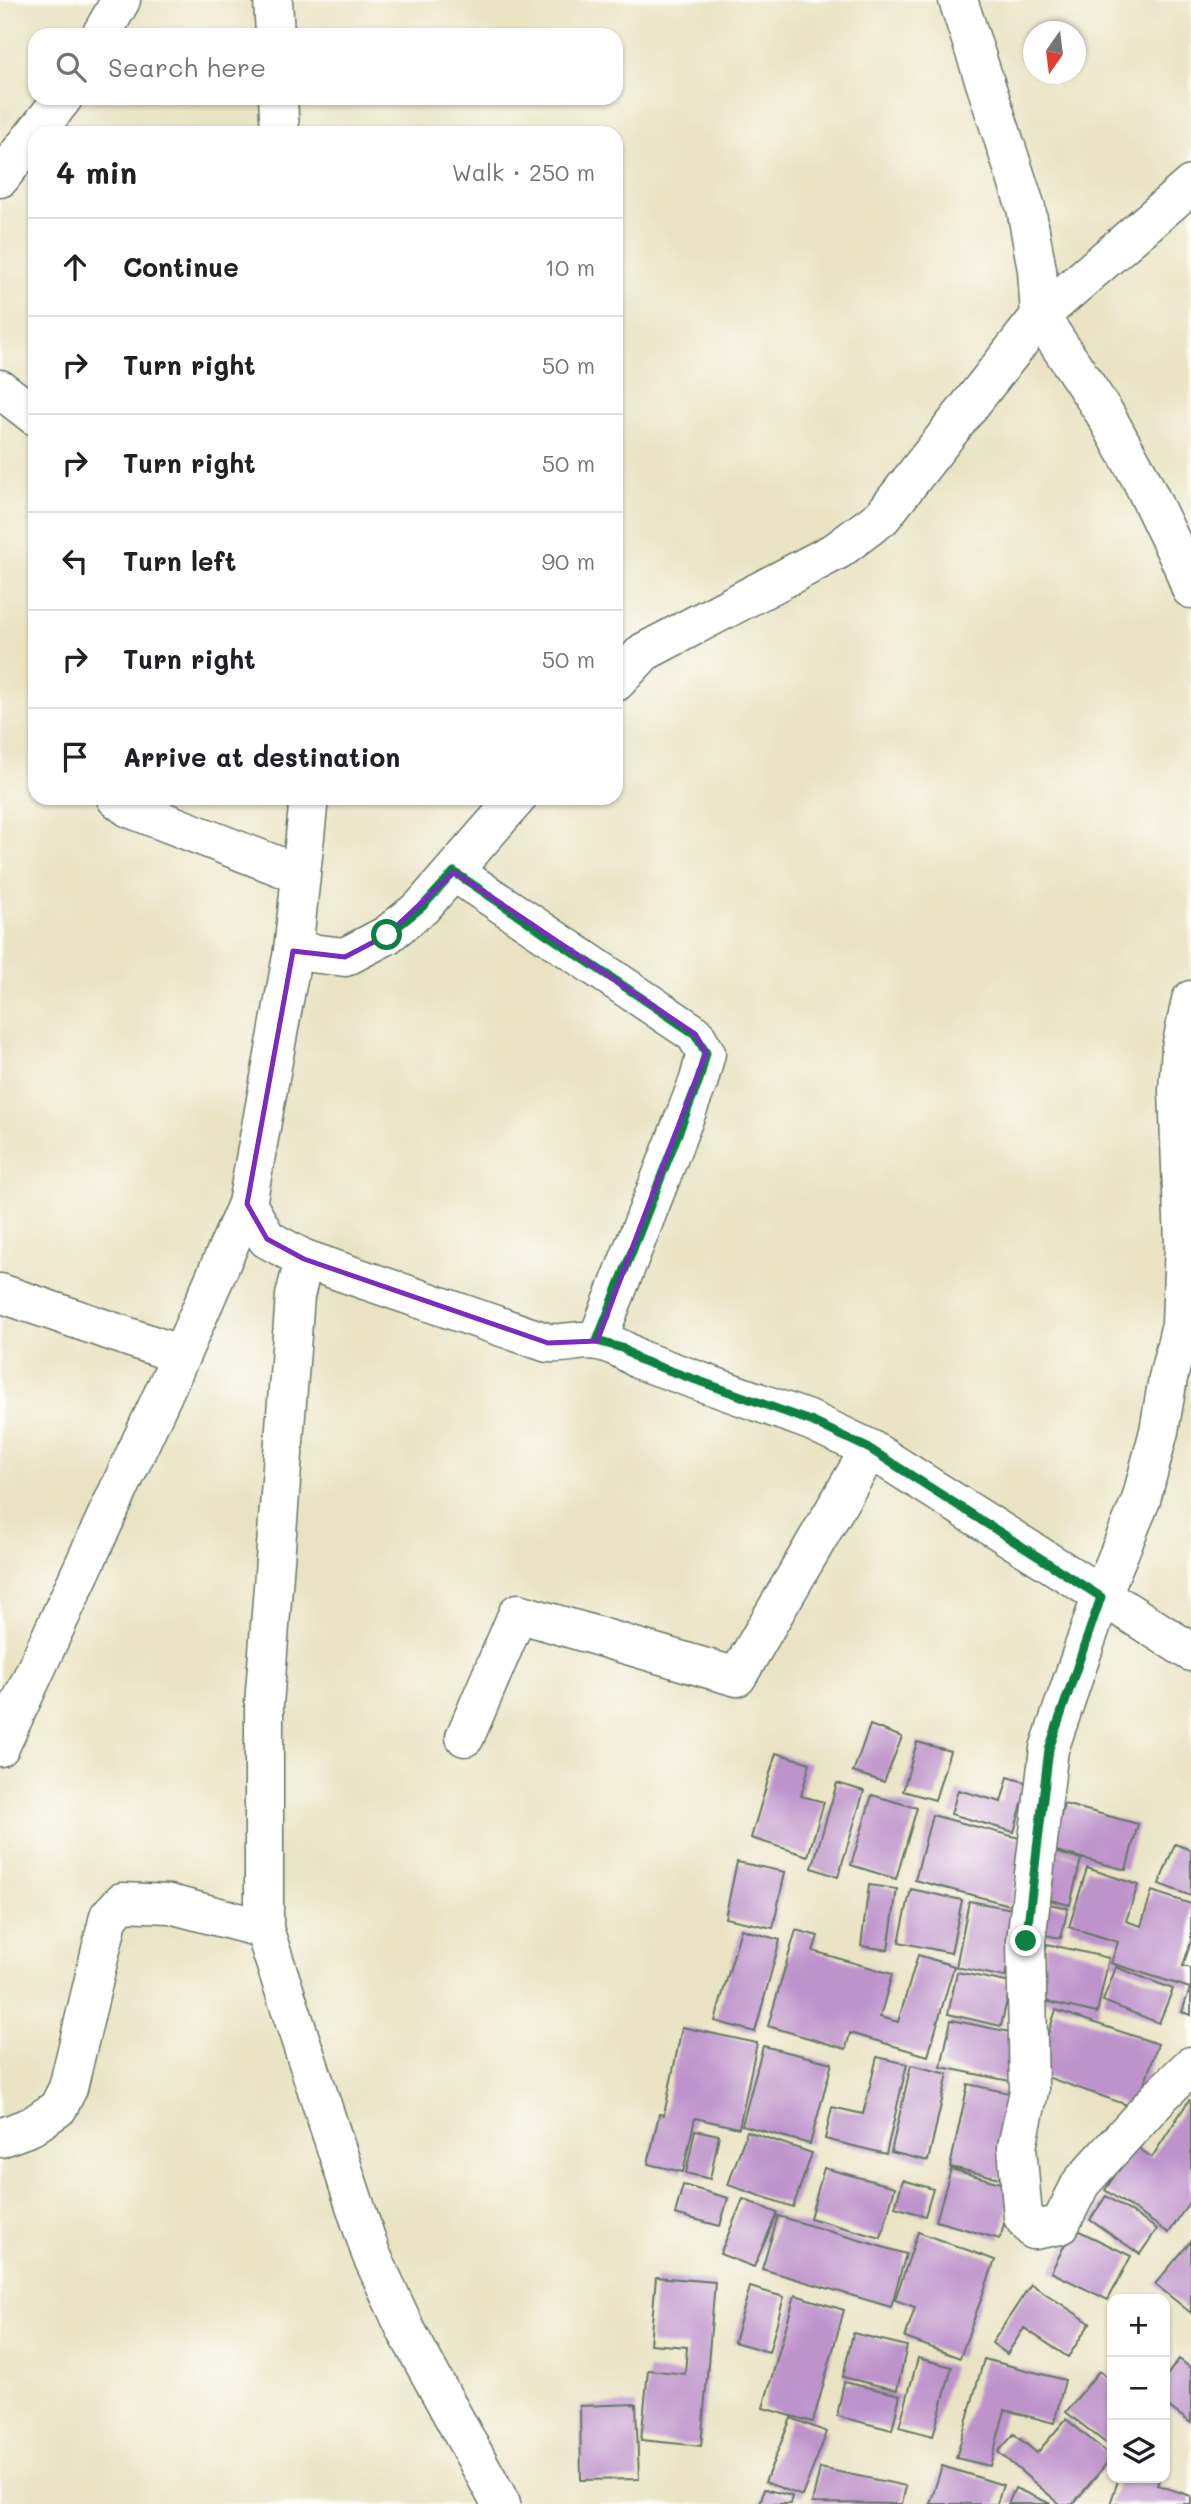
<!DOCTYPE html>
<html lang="en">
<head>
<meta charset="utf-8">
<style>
  :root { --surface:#fff; --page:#f2f2f2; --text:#202124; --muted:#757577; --line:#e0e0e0 }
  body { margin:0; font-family:Mali,sans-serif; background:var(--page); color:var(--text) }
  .controls { position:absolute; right:21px; bottom:21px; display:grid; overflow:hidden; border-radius:14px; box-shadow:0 2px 5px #0004 }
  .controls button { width:63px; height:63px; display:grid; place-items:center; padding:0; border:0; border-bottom:2px solid var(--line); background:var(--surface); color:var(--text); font:35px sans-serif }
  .compass { position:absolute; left:1023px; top:21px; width:63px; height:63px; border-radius:50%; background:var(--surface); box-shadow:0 2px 5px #0004; rotate:194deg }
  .stop { position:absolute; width:21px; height:21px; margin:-16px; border:5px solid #0b8043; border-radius:50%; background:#fff }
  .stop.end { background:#0b8043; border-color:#fff; box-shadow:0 2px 7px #0008 }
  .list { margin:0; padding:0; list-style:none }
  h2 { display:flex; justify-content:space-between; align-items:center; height:91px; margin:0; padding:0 28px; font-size:30px }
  h2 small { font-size:23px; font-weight:400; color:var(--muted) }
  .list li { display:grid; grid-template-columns:46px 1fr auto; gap:21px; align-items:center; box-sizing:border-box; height:98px; padding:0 28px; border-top:2px solid var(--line) }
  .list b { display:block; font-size:26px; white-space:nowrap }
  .list em { font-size:23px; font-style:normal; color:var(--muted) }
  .icon { flex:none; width:38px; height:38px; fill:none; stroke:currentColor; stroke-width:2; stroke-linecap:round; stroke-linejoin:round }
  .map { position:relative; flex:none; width:1191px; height:2504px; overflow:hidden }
  .search { position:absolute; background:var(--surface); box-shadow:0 2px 5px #0004; left:28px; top:28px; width:595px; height:77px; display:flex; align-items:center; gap:18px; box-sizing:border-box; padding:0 24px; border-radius:21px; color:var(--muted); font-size:26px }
  .panel { position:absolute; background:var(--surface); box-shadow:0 2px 5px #0004; left:28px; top:126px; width:595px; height:679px; border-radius:21px }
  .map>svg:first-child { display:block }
  .building { fill:#bd93cb }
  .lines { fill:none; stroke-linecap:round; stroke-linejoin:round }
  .minor-casing { stroke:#676; stroke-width:41 }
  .tertiary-casing { stroke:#676; stroke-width:41 }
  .minor { stroke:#fff; stroke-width:38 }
  .tertiary { stroke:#fff; stroke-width:38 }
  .route { stroke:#0b8043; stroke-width:9 }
  .marked { fill:none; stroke:#7b2cbf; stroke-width:5; stroke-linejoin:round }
</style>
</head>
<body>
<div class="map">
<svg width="1191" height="2504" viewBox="0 0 1191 2504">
  <rect width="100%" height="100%" fill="#fdfcf7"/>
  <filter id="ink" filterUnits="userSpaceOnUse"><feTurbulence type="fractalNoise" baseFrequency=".0143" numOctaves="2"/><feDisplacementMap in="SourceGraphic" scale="14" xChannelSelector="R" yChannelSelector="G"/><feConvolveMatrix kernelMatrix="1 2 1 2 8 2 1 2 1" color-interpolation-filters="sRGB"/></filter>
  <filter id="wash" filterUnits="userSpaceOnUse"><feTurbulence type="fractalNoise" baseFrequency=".00686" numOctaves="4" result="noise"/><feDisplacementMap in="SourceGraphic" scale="28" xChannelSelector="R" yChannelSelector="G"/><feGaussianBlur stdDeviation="1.57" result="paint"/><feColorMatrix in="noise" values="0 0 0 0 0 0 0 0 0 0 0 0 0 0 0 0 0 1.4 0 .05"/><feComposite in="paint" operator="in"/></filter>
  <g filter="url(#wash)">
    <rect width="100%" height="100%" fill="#e9e3c3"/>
    <g id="blocks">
      <!-- building -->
      <path class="building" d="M870,1725l32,12 -18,45 -31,-10z
        M917,1742l33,9 -15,49 -32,-9z
        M776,1753l34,10 -9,33 23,6 -16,54 -57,-18z
        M1008,1777l20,6 -14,49 -63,-18 7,-24 43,12z
        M837,1783l27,8 -26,86 -26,-9z
        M872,1795l45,13 -21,71 -45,-14z
        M1064,1804l74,20 -12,46 -74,-20z
        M932,1815l95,25 -17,65 -95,-25z
        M1175,1844l16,6v46l-32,-12z
        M1049,1851l32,8 -11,46 -32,-8z
        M737,1862l48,10 -12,56 -48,-10z
        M1087,1868l51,17 -12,36 15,5 11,-35 39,13v37l-8,25 8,2v47l-9,-3 8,-24 -79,-25 7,-21 -49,-15z
        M869,1885l28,4 -9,61 -27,-4z
        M911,1889l51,11 -11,53 -52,-11z
        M969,1901l49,9 -13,67 -49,-10z
        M1035,1901l33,7 -7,30 -32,-6z
        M741,1929l39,11 -25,92 -40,-11z
        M796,1930l22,6 -5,15 79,23 -12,43 18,5 20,-67 36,11 -26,90 -78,-23 -4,16 -78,-23z
        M1047,1944l62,14 -12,55 -62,-14z
        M1116,1967l57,22 -14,34 -56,-22z
        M957,1972l54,11 -10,43 -53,-12z
        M1056,2010l102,34 -22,64 -101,-35z
        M951,2020l74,15 -10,47 -74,-15z
        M682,2027l75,16 -18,85 -44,-10 -12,54 -35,-8 11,-50 5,1z
        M763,2046l69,17 -22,81 -68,-19z
        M877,2057l30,7 -21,90 -61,-15 7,-32 31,7z
        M911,2065l37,9 -20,87 -37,-9z
        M968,2084l50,11 -18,83 -50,-11z
        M1189,2100l2,2v97l-22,34 -64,-43 30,-44 17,11z
        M695,2130l24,5 -9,44 -24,-6z
        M747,2131l65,22 -19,54 -65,-22z
        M824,2168l71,19 -14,51 -71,-20z
        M951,2169l63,18 -14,52 -64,-18z
        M903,2180l30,9 -8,27 -30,-9z
        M683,2185l45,13 -8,28 -45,-12z
        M1106,2196l51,33 -17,25 -50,-34z
        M743,2199l34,14 -23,54 -34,-13z
        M778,2216l128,38 -15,53 -129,-38z
        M1073,2228l58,28 -23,44 -57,-28z
        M918,2232l77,28 -35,98 -55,-20 10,-31 -20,-7z
        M1191,2241v72l-36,-29z
        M656,2277l59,5 -14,164 -60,-6 7,-70 37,4 2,-27 -37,-3z
        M1031,2284l59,39 -22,34 -44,-29 -17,26 -15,-11z
        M750,2287l34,10 -15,55 -35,-10z
        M795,2295l49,15 -31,112 -50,-14z
        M853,2333l54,13 -10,44 -54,-13z
        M918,2358l34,9 -19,69 -34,-9z
        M984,2359l81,21 -11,43 -49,-13 -15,56 -34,-8z
        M1179,2359l12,9v55l-26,-19v-26z
        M1099,2371l13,10v67l-46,-36z
        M844,2382l56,13 -8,35 -55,-14z
        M636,2404l3,75 -58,1 -1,-74z
        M791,2418l36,14 -25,64 -37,-14z
        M1066,2419l46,38 -39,47h-13l-62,-52 16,-18 23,19z
        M942,2466l61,19 -6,19h-67z
        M820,2468l86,18 -4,18 -90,-1z
        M1119,2478h41l-3,7 34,11v8h-81z
        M1015,2488l36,16h-43z
        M764,2489l28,7 -2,8h-30z"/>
    </g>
  </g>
  <g filter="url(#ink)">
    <use href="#blocks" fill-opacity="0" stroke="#676" stroke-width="2"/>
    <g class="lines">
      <!-- minor casing -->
      <g class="minor-casing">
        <path id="minor" d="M958,0l68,208 11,62 3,46 65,98 36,65 41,85 9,25
          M101,35l20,-35
          M0,178l63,-80
          M0,389l35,27
          M616,682l28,-30 194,-102 44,-33 158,-201 151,-131
          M116,798l13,10 170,66
          M454,872l241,162 11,19 -7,27 -102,261
          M293,951l52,6 42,-22 35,-28 95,-109
          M1191,1000l-10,48 -3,42 6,153 -3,81 -13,54 -9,53 -18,69 -40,97 -52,152 -23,192 3,150 -12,56 6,70 11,13 26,-5 21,-42 82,-90 28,-27
          M304,1259l244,84c17,2 34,-5 51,-2 15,3 28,11 41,19l171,61 59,28 321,203
          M0,1293l181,62
          M465,1737l53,-124 219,64 133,-228
          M0,1747l181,-392 66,-151
          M0,2138l32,-12 26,-18 10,-20 41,-172 13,-14 48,2 94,25"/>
      </g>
      <!-- tertiary casing -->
      <g class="tertiary-casing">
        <path id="tertiary" d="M273,0l2,35
          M278,98l2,35
          M309,798l-16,153 -46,253 20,35 37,20 -9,37 -31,409v224l107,325 35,76 95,174"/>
      </g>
      <!-- minor -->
      <use href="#minor" class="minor"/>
      <!-- tertiary -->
      <use href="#tertiary" class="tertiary"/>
    </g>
  </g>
  <g class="lines" filter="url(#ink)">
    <!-- route -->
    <path class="route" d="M387,935l35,-28 32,-35 241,162 11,19 -7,27 -102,261 25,7 18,12 171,61 59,28 231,148 -52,152 -23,192"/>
  </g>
  <!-- marked area -->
  <path class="marked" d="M454,872l241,162 11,19 -109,288 -49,2 -244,-84 -37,-20 -20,-35 46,-253 52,6 42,-22z"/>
</svg>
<div class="controls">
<button>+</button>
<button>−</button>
<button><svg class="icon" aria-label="layers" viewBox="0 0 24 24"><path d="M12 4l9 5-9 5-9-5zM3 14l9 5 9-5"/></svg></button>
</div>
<svg class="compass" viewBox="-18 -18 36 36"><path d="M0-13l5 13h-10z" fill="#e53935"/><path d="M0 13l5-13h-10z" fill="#757577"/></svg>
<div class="stop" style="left:387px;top:935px"></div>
<div class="stop end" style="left:1026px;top:1941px"></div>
<div class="search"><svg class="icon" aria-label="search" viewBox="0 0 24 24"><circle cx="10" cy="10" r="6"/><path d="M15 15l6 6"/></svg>Search here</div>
<section class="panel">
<h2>4 min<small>Walk · 250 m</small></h2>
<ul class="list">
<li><svg class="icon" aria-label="ahead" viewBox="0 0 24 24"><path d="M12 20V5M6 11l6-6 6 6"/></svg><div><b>Continue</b></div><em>10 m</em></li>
<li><svg class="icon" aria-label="right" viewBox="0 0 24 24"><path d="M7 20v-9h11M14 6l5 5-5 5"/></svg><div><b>Turn right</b></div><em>50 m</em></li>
<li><svg class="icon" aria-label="right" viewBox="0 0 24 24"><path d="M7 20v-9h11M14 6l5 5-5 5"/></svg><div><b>Turn right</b></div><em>50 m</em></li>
<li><svg class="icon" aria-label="left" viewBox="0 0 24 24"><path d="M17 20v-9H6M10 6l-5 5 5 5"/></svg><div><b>Turn left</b></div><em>90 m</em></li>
<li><svg class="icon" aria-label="right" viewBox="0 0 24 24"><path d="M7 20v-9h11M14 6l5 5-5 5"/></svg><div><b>Turn right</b></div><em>50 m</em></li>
<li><svg class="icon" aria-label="arrive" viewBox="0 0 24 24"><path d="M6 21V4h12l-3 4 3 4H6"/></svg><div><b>Arrive at destination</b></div></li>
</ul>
</section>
</div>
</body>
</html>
